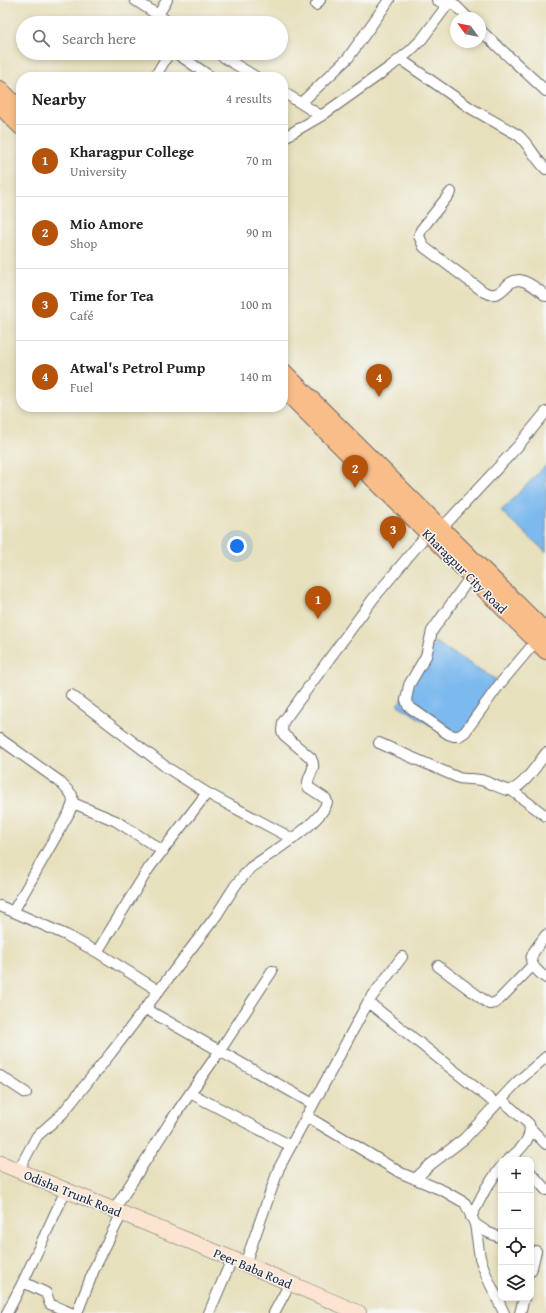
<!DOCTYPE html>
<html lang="en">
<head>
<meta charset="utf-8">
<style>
  :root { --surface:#fff; --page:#f2f2f2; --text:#222; --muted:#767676; --line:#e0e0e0; --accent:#b45309 }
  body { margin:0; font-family:"Gentium Book Plus",serif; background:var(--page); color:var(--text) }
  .controls { position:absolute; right:12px; bottom:12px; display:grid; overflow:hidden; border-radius:8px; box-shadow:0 2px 6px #0003 }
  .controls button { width:36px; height:36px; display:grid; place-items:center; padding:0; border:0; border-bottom:1px solid var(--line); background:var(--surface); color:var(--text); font:20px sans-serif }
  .compass { position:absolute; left:450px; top:12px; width:36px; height:36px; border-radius:50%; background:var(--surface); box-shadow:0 2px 6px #0003; rotate:303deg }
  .you { position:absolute; left:237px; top:546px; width:14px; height:14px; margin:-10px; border:3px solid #fff; border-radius:50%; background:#1a73e8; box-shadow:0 0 0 6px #1a73e833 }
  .badge { display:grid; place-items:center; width:26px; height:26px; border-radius:50%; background:var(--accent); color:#fff; font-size:13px; font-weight:700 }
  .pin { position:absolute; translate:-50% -33px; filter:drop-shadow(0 1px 2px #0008) }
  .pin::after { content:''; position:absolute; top:21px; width:14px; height:12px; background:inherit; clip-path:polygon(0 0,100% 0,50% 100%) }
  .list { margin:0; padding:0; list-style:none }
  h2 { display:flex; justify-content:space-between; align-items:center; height:52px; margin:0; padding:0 16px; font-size:17px }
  h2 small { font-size:13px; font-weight:400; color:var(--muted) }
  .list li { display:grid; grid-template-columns:26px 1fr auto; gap:12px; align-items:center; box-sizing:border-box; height:72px; padding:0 16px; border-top:1px solid var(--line) }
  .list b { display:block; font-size:15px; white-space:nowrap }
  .list p { margin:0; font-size:13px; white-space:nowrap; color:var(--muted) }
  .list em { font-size:13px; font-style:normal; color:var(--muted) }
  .icon { flex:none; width:22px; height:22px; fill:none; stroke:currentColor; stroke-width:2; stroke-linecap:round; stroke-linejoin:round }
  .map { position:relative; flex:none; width:546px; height:1313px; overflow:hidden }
  .search { position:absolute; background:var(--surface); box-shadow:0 2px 6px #0003; left:16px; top:16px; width:272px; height:44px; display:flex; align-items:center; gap:10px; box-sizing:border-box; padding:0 14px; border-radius:22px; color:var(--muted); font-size:15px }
  .panel { position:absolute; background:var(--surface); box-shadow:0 2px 6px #0003; left:16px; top:72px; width:272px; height:340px; border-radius:16px }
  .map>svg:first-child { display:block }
  .water { fill:#7bb9ee; stroke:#4e6e94 }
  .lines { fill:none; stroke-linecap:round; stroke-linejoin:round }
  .minor-casing { stroke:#676468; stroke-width:12 }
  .secondary-casing { stroke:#676468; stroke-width:16 }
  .primary-casing { stroke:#676468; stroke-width:18 }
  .minor { stroke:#fff; stroke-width:10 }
  .secondary { stroke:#fce5d0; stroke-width:15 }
  .primary { stroke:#f8bd89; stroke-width:16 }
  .labels { text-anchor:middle; stroke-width:3; stroke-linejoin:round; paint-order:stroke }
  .street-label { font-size:13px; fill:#22223b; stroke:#f6f6f2 }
</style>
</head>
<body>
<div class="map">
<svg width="546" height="1313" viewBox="0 0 546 1313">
  <rect width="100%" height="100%" fill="#f6f6f2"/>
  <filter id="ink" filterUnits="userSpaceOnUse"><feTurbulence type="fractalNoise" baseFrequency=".025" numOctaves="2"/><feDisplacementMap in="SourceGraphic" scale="8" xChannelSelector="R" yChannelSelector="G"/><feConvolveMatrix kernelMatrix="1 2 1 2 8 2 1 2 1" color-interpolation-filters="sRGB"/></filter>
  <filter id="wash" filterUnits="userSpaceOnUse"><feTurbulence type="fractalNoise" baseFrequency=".012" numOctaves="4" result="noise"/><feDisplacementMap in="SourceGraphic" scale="16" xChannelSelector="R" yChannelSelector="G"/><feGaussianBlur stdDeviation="0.9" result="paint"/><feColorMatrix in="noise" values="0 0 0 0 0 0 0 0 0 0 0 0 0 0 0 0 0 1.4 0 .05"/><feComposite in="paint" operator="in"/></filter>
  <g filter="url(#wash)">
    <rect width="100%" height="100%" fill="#e7e0bd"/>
    <!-- water -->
    <path class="water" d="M546,465v87l-45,-41z
      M435,642l63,39 -41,61 -59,-37z"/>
  </g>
  <g filter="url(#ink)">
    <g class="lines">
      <!-- minor casing -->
      <g class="minor-casing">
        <path id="minor" d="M135,0l35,23
          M437,0l10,5
          M451,1l17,17
          M316,5l4,-5
          M158,15l9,-15
          M480,30l66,61
          M176,53l35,24
          M217,53l39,24
          M400,59l72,50 46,26c12,10 17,24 28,34
          M155,77l14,-24
          M283,92l38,24
          M301,103l47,-45 41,-58
          M283,138l38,-22 69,-49 20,-16 12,-12 29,-39
          M451,192l-30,38 -2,6 5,11 60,45c19,9 20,-12 35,-12 9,1 20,10 27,16
          M442,528l76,-82 28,-34
          M471,576l-39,55 -6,25 -17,29 -3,15 2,6 40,28 6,2h5l6,-4 34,-47 37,-44
          M71,695l95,72 41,26 86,46
          M0,739l59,42 13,14 1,8 -4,10 -56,99
          M379,743l80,35c8,2 16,0 25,3 7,2 15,7 23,9 14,2 31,-27 39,-37
          M511,790l35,26
          M73,803l43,18 47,30
          M0,906l66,29 31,17 62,39
          M546,935c-15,21 -24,25 0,43
          M97,952l52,-84 58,-75
          M438,966l51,38 6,-1 6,-5 31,-32
          M368,1002l128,102
          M146,1009l167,95
          M0,1076l26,17
          M190,1093l101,53
          M501,1099l28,25c4,15 -10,27 -21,36
          M306,1116l95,57 43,18 21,12 10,21 12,8 14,6
          M531,1129l15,15
          M18,1171l19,-35 25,-22 49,-61 105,-137 19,-30 15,-18c18,-13 72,-45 77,-66l-1,-3 -18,-12c-2,-13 10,-16 3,-29l-27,-23 -2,-4 1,-9 90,-123 55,-66
          M531,1173l15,17
          M415,1179l15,-14 34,-26 52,-56 30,-26
          M114,1210l56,-88 49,-70 53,-81
          M471,1217l15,-29 15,-21
          M475,1224l5,34 7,19 17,36
          M245,1264l34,-96 89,-166 34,-45
          M531,1271l5,-20
          M23,1282l23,11 4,11 21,9
          M7,1313l16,-31 43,-92
          M77,1313l18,-46 27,-54
          M209,1313l23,-54
          M274,1313l16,-30
          M520,1313l4,-15"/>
      </g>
      <!-- secondary casing -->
      <g class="secondary-casing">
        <path id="secondary" d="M0,1163l257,106 102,44"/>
      </g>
      <!-- primary casing -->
      <g class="primary-casing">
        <path id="primary" d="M0,89l21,21
          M0,106l21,21
          M283,371l263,261
          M283,389l263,262"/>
      </g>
      <!-- minor -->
      <use href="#minor" class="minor"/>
      <!-- secondary -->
      <use href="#secondary" class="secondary"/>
      <!-- primary -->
      <use href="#primary" class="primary"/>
    </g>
  </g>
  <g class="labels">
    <!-- street labels -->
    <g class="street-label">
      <text transform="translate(465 571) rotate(45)" y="5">Kharagpur City Road</text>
      <text transform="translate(73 1193) rotate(22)" y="5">Odisha Trunk Road</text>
      <text transform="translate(253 1268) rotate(23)" y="5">Peer Baba Road</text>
    </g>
  </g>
</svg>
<div class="controls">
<button>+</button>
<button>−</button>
<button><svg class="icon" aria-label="locate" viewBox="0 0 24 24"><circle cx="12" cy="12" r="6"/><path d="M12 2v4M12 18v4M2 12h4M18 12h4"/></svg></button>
<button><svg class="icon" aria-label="layers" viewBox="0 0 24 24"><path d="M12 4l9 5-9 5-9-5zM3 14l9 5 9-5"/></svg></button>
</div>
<svg class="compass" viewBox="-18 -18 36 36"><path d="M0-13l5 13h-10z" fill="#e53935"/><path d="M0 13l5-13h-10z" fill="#767676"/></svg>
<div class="you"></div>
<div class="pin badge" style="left:318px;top:619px">1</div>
<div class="pin badge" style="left:355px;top:488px">2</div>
<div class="pin badge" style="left:393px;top:549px">3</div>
<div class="pin badge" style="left:379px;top:397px">4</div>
<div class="search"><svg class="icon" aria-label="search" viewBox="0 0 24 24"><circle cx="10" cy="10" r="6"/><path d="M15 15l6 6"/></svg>Search here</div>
<section class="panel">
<h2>Nearby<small>4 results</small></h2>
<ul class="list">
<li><span class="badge">1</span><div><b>Kharagpur College</b><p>University</p></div><em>70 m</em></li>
<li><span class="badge">2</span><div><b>Mio Amore</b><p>Shop</p></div><em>90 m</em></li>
<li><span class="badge">3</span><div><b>Time for Tea</b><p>Café</p></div><em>100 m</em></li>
<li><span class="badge">4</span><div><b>Atwal's Petrol Pump</b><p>Fuel</p></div><em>140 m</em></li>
</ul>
</section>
</div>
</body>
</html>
